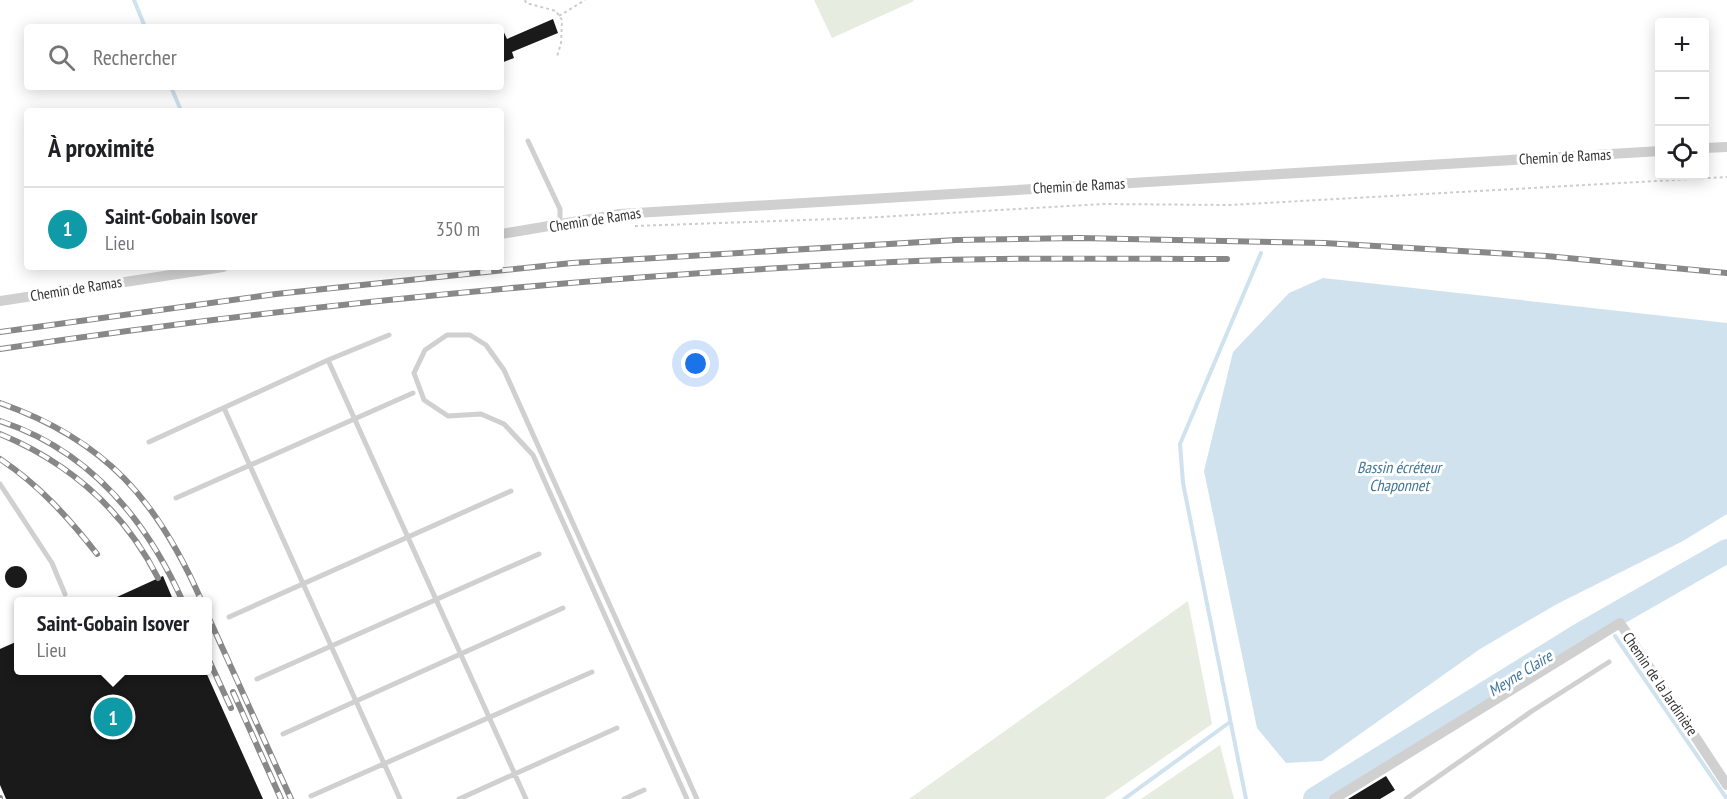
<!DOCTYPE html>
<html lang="fr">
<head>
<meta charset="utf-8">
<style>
  :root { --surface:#fff; --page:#f6f6f6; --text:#202124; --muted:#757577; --line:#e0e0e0; --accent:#e63946 }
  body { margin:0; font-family:"PT Sans Narrow",sans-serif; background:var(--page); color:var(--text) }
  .controls { position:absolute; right:18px; top:18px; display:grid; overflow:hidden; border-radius:6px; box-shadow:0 3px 15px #0003 }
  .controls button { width:54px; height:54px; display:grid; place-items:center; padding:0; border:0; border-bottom:2px solid var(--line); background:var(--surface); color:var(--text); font:30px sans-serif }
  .you { position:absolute; left:696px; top:364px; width:21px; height:21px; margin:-15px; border:4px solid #fff; border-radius:50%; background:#1a73e8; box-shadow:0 0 0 9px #1a73e833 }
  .badge { display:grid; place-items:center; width:39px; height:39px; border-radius:50%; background:var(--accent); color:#fff; font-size:20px; font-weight:700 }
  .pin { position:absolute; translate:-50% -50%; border:3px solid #fff; box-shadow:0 2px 6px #0006 }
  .popup { position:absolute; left:14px; top:597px; width:198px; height:78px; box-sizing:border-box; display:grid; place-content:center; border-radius:6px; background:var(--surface); filter:drop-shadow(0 2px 4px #0005); font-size:20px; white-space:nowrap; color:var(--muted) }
  .popup b { font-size:22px; color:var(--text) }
  .popup::after { content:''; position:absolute; left:50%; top:100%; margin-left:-12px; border:12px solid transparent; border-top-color:var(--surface) }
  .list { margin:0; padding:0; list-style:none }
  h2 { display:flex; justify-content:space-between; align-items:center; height:78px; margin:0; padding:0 24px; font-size:26px }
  h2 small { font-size:20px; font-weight:400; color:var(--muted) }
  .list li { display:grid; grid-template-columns:39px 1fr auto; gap:18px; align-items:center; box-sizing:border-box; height:84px; padding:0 24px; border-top:2px solid var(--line) }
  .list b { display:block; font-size:22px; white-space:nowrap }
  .list p { margin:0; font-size:20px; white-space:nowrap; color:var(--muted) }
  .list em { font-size:20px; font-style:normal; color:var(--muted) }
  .icon { flex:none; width:33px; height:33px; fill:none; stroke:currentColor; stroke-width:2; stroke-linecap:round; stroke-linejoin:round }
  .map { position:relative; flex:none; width:1727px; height:799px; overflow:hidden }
  .search { position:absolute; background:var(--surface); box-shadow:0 3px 15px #0003; left:24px; top:24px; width:480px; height:66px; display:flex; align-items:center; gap:15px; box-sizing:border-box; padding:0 21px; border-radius:6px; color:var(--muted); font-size:22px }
  .panel { position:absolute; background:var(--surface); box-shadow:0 3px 15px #0003; left:24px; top:108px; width:480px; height:162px; border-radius:6px }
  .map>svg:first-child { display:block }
  .green { fill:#e6ecdf }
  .water { fill:#cfe2ee }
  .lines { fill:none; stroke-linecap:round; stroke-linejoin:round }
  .stream { stroke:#cfe2ee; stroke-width:4 }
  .river { stroke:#cfe2ee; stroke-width:24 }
  .building { fill:#1a1a1a }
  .path { stroke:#cdcdcd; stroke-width:2; stroke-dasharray:3 3; stroke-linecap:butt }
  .lane { stroke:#d0d0d0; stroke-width:5 }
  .street { stroke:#d0d0d0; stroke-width:10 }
  .rail-casing { stroke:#888; stroke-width:6 }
  .rail { stroke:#fff; stroke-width:4; stroke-dasharray:11; stroke-linecap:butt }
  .labels { text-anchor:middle; stroke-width:6; stroke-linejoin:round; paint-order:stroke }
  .street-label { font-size:15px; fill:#333; stroke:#fff }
  .water-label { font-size:16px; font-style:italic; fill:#3f7597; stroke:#fff }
</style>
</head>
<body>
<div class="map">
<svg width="1727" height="799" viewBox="0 0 1727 799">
  <rect width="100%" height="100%" fill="#fff"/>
  <!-- green -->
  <path class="green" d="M814,0h99l1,1 -82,37z
    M1188,601l24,123 -108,75h-195z
    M1220,745l14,54h-93z"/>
  <!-- water -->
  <path class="water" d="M1323,278l404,45v191l-44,27 -126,63 -77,45 -158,112 -36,2 -29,-35 -53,-257 29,-119 56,-59z"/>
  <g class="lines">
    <!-- stream -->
    <path class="stream" d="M134,0l11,27
      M171,87l9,21
      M1615,636l112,163
      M1124,799l106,-77
      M1246,799l-63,-316 -3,-39 81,-191"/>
    <!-- river -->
    <path class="river" d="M1315,799l265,-164 147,-84"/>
  </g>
  <!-- building -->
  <path class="building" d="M553,19l5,14 -46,19 2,6 -13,5v-37l6,13z
    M5 577a11 11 0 1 1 22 0a11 11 0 1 1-22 0Z
    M163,576l11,26h-68z
    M18,641v29h187l58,129h-257l-6,-14v-136z
    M1386,776l9,14 -15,9h-32z"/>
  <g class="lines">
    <!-- path -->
    <path class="path" d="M525,0l1,3 30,8 6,9 -1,23 -4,14
      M559,16l26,-16
      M635,226l227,-8 241,-14 127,1 497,-28"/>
    <!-- lane -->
    <path class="lane" d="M528,141l32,68v14
      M328,360l61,-25
      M224,408l176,391
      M149,442l179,-82 198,439
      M0,484l52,79 13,31
      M176,498l237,-105
      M229,617l282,-126
      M257,679l282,-125
      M283,734l280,-126
      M311,796l281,-124
      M459,799l158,-71
      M624,799l20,-9
      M687,799l-154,-344 -29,-31 -23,-10 -33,2 -24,-16 -10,-27 11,-23 22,-15h23l16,10 18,25 193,429
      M1406,799l126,-88 77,-49"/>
    <!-- street -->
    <path class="street" d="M1704,148l23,-1
      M501,234l119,-20 1040,-63
      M0,301l223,-34
      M1334,799l286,-176 107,162"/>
    <!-- rail casing -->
    <g class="rail-casing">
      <path id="rail" d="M0,332l276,-38 296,-31 384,-23 123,-2 245,5 222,13 181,17
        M0,349c296,-44 594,-73 893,-87 111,-5 223,-3 334,-3
        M0,403c106,37 158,98 202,199
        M0,421c89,29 146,98 183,181
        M0,434c70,29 124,77 158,144
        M0,459c39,26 68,58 97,95
        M207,614l84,185
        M207,656l24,52
        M233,692l48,107
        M0,798v1"/>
    </g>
    <!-- rail -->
    <use href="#rail" class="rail"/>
  </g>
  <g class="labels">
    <!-- street labels -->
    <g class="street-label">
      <text transform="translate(1565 157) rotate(-3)" y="5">Chemin de Ramas</text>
      <text transform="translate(1079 186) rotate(-3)" y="5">Chemin de Ramas</text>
      <text transform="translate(595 220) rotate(-9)" y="5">Chemin de Ramas</text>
      <text transform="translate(76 289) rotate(-9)" y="5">Chemin de Ramas</text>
      <text transform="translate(1660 684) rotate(56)" y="5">Chemin de la Jardinière</text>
    </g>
    <!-- water labels -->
    <g class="water-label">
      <text x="1399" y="473">Bassin écréteur<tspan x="1399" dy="18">Chaponnet</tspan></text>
      <text transform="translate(1520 673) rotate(-32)" y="6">Meyne Claire</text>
    </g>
  </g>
</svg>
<div class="controls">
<button>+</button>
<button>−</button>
<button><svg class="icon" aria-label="locate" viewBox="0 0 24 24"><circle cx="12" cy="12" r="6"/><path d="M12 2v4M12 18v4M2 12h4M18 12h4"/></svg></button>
</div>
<div class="you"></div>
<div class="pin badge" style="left:113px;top:717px;background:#0f9aa8">1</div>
<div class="popup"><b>Saint-Gobain Isover</b>Lieu</div>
<div class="search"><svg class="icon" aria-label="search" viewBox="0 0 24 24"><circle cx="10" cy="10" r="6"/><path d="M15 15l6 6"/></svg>Rechercher</div>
<section class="panel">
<h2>À proximité<small></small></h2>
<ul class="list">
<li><span class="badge" style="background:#0f9aa8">1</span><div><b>Saint-Gobain Isover</b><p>Lieu</p></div><em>350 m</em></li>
</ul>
</section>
</div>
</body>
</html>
